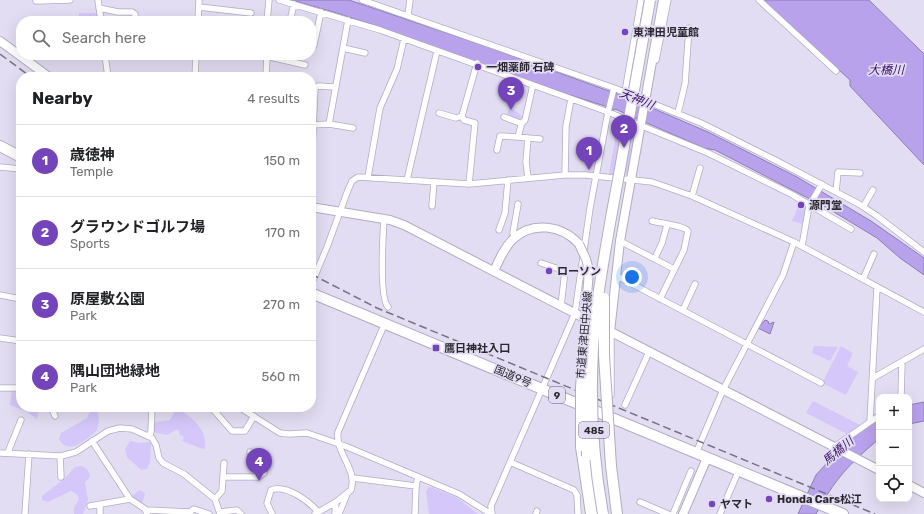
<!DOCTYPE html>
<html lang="en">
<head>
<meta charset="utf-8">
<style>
  :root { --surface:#fff; --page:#f6f6f6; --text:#202124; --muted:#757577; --line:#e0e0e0; --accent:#7444bb }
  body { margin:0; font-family:Rubik,"Noto Sans JP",sans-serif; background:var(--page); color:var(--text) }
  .controls { position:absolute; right:12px; bottom:12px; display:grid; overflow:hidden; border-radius:8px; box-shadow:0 4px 16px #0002 }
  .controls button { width:36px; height:36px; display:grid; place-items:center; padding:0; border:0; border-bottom:1px solid var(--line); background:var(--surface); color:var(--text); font:20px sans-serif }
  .you { position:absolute; left:632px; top:277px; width:14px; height:14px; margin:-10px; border:3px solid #fff; border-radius:50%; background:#1a73e8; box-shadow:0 0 0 6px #1a73e833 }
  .badge { display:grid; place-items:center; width:26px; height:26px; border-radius:50%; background:var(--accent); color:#fff; font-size:13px; font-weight:700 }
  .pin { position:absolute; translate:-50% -33px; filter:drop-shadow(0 1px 2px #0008) }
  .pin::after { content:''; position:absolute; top:21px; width:14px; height:12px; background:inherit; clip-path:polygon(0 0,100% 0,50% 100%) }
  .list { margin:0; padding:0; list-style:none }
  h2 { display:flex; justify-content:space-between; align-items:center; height:52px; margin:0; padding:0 16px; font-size:17px }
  h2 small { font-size:13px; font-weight:400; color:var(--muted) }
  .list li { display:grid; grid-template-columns:26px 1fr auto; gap:12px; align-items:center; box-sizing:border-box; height:72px; padding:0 16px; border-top:1px solid var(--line) }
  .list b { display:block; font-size:15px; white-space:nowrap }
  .list p { margin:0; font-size:13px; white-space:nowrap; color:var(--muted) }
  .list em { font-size:13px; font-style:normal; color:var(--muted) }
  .icon { flex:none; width:22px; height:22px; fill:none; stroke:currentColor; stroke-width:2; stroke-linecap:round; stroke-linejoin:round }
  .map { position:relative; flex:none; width:924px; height:514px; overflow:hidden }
  .search { position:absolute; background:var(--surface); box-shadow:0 4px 16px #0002; left:16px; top:16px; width:300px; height:44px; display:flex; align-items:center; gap:10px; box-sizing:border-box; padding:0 14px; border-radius:16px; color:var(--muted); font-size:15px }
  .panel { position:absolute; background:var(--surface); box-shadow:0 4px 16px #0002; left:16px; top:72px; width:300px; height:340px; border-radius:16px }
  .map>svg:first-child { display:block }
  .green { fill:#d5c7f9 }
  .water { fill:#b9a2ec; stroke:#8e7db4 }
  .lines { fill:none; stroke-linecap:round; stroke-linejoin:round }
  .street-casing { stroke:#b2acc1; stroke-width:7 }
  .secondary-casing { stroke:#b2acc1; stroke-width:10 }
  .highway-casing { stroke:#b2acc1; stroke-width:12 }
  .street { stroke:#fff; stroke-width:5.5 }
  .secondary { stroke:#fff; stroke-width:8 }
  .highway { stroke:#fff; stroke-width:10 }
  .rail { stroke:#777281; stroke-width:1.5; stroke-dasharray:8 4; stroke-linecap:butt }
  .secondary-bridge-casing { stroke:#b2acc1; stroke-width:10; stroke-linecap:butt }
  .highway-bridge-casing { stroke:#b2acc1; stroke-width:12; stroke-linecap:butt }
  .secondary-bridge { stroke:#fff; stroke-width:8 }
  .highway-bridge { stroke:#fff; stroke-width:10 }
  .poi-dot { fill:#7444bb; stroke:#e3ddf3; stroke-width:1.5 }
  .labels { text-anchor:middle; stroke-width:3.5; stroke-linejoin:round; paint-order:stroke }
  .shield { fill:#e3ddf3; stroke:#625e6a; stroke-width:1 }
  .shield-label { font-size:10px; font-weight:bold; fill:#2a2730 }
  .poi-label { font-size:11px; font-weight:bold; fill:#2a2730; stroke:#e3ddf3; text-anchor:start }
  .street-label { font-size:11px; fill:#2a2730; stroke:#e3ddf3 }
  .water-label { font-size:12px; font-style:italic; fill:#381066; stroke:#e3ddf3 }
</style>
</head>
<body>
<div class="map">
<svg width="924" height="514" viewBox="0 0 924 514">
  <rect width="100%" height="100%" fill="#e3ddf3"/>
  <!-- green -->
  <path class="green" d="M79,13h19l1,8h-20z
    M510,107l14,11 -2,2 -13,-4 -2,-2z
    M619,117l18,8 -8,46 -3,3h-17z
    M800,202l6,5 -3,17 -11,-3z
    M814,346l24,1 -8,14 -18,-8z
    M841,346l12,7 -6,13 11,6 -12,23 -24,-12z
    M12,391h9v16l18,1 -2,11 -11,-8 -16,-6z
    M813,401l47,24 -13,9 -41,-21z
    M92,407h5l2,12 -2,11c-10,9 -28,27 -38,9l2,-6 26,-15z
    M177,407c14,11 30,20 28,41l-2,1 -21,-8 2,-4 -5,-3 1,-3 -4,-1 -9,5 -14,-3 1,-10 16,-2z
    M130,441l10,2 11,-1 -1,20 -3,7 -6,1 -14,-13 -2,-8z
    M81,466c5,1 9,5 9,11l-5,5 3,18 -5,14h-9v-6l5,-9 -2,-5 -6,-3 -23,11 -6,-2v-4l22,-17 11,-12z
    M431,487l25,10 22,17h-49l-3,-23 2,-3z
    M140,490l5,3 -3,12 -12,-8z"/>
  <!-- water -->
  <path class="water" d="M292,0h57l133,45 149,54 77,33 89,45 74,44 53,37v17l-24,-17 -23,-20 -48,-29 -114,-59 -11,-2 -89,-39 -2,2v-2l-5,-2c-107,-32 -208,-78 -316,-107z
    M762,0h107l55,54v111l-74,-79v-6z
    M765,320l3,1 1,3 5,-2 -4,12 -12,-6z
    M924,402v19l-15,3v-19z
    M879,419v20c-29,24 -45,41 -63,75h-18l18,-39 31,-34z"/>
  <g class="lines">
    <!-- street casing -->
    <g class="street-casing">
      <path id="street" d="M98,0l3,21
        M279,0l101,30 228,82 100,41 83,41 60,35
        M362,0l252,88 87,35 76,38 82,43 18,12 47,36
        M759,0l77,71
        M36,1l34,-1
        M199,7l52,6
        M99,8l19,4h14l3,2v7
        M408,15l2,-15
        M198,21l1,-21
        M267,21l2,-21
        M290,21l4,-17
        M314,45l7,-33
        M343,48l22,5
        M105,55l3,22
        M262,55l43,10
        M656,60l12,-60
        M173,77h13
        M195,77l1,-22
        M266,77l1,-21
        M625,92l16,-92
        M439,113l17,5 6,-2 15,-53
        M678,113l7,-29 4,-56
        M462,116l2,4 11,3 -6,61
        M504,117l16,6 1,3 -3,11 10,1 -2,24 2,16
        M329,124l24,4
        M521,124l4,-4 8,-35
        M311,125l18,-1 19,-104
        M528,138l12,1
        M497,150l3,-14 18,1
        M0,167l21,2
        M311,171l4,-83 3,-2 17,1
        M565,175l1,-49 5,-27
        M368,177l12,-69 17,-39 7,-30
        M407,180l30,-129
        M836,192l2,-20 22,1
        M692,196l8,-28
        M432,206l2,-24
        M863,207l10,-17
        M384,219c-1,16 -5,78 4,88
        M652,221c8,2 33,5 36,10l-4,19 -24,49
        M499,230l6,-17 3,-33
        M515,238l-2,-5 5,-29
        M620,241l54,28
        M802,246l7,-40 13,-22
        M655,258l7,-15 5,-18
        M541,263l24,8 -4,35
        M615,275l206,108
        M863,279l11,-25
        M311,285l16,-38 21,-57 4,-9 6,-4 111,7 96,-9h21l66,7 40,14 102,46 130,70
        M0,295l21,4
        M683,310l12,-26
        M611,332v63
        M0,338l21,3
        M873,378l51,-29
        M0,388h21
        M901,397l1,-35
        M625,405l24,-53
        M51,407l4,9
        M211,407l21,24h13l9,-15
        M239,407l41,26 9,1 18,-1 38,13 114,48 32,20
        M870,422l9,-6
        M149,436l2,-4 1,-25
        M92,441l38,58 15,10 2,5
        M834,447l36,-25 7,-135
        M8,452l13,-32
        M0,453l61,3 15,-4 32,-21 12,-3 12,1 20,9 4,7 3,13 4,5 21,11 31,25 5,15
        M696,453l27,-63 60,-115 11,-33
        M60,456l1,21
        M510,462l64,28 3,5 1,19
        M223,477h35l6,-4v-19l-14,-2
        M353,478l63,8
        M215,499l7,-8 2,-28
        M640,502l28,12
        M100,505v9
        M90,506l40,-7
        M147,510l43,2
        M220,512l17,-2 4,4
        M25,514l4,-60
        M190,514l2,-4 2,-1 15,5
        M272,514l-5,-11 4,-13c15,-6 38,11 47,22
        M315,514l21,-12 15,-12c7,-21 -16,-37 -13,-58l47,-109
        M335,514l1,-12
        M339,514l8,-20
        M415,514l1,-28 2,-9
        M492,514l-1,-8 84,-193 15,-105 18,-96 6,-24
        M536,514l1,-3
        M673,514l18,-43
        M720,514l19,-44"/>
    </g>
    <!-- secondary casing -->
    <g class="secondary-casing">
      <path id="secondary" d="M0,41l49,36
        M311,207l79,13 14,5 475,245
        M494,271c5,-11 10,-23 19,-32 19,-18 49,-14 66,5
        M610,332l10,-91 43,-241
        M580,447l10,67
        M909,485l15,8
        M683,514l24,-56"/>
    </g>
    <!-- highway casing -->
    <g class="highway-casing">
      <path id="highway" d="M0,146l21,11
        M311,293l532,221
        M587,456l5,38 5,20
        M611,466l6,48"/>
    </g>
    <!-- street -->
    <use href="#street" class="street"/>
    <!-- secondary -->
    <use href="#secondary" class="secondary"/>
    <!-- highway -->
    <use href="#highway" class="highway"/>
    <!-- rail -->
    <path class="rail" d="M0,54l31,23
      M311,274l66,34 498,206"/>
    <!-- secondary-bridge casing -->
    <g class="secondary-bridge-casing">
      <path id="secondary-bridge" d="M579,244l7,15 3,11 -9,117v60"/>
    </g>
    <!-- highway-bridge casing -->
    <g class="highway-bridge-casing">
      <path id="highway-bridge" d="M604,298v57l7,111
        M587,456l-2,-53 2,-30
        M603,514c-12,-66 -14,-135 -7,-202 6,-48 15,-95 24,-143 10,-56 20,-113 30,-169"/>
    </g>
    <!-- secondary-bridge -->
    <use href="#secondary-bridge" class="secondary-bridge"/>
    <!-- highway-bridge -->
    <use href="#highway-bridge" class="highway-bridge"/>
  </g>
  <!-- markers -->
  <g class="poi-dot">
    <circle cx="625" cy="32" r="4"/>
    <circle cx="478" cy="67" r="4"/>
    <circle cx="801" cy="205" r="4"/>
    <circle cx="549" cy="271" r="4"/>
    <rect x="432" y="344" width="8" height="8" rx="2"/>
    <circle cx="769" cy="499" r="4"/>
    <circle cx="712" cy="504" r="4"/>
  </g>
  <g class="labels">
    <!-- shield labels -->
    <g class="shield">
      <rect x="549" y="387" width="16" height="16" rx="3"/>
      <rect x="579" y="422" width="30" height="16" rx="3"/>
    </g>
    <g class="shield-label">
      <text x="557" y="399">9</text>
      <text x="594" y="434">485</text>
    </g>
    <!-- poi labels -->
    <g class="poi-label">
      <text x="633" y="36">東津田児童館</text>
      <text x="486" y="71">一畑薬師 石碑</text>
      <text x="809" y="209">源門堂</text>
      <text x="557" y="275">ローソン</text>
      <text x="444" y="352">鷹日神社入口</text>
      <text x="777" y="503">Honda Cars松江</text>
      <text x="720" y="508">ヤマト</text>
    </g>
    <!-- street labels -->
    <g class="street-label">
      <text transform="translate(584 335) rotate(-85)" y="4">市道東津田中央線</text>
      <text transform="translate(513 376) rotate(23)" y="4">国道9号</text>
    </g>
    <!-- water labels -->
    <g class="water-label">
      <text x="886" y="74">大橋川</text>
      <text transform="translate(637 99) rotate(22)" y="4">天神川</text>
      <text transform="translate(838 451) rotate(-40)" y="4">馬橋川</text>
    </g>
  </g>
</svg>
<div class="controls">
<button>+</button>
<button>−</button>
<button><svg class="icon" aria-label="locate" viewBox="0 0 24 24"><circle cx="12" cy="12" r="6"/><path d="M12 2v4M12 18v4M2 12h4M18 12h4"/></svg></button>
</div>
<div class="you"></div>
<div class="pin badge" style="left:589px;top:170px">1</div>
<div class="pin badge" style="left:624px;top:148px">2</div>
<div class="pin badge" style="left:511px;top:110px">3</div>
<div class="pin badge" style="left:259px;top:481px">4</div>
<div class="search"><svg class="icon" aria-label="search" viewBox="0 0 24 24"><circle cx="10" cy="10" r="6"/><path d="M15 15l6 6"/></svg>Search here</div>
<section class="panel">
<h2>Nearby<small>4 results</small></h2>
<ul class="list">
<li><span class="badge">1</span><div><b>歳徳神</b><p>Temple</p></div><em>150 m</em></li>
<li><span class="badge">2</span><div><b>グラウンドゴルフ場</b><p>Sports</p></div><em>170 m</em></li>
<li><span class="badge">3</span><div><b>原屋敷公園</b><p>Park</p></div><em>270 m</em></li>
<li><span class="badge">4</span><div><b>隅山団地緑地</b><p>Park</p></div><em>560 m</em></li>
</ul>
</section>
</div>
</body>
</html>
